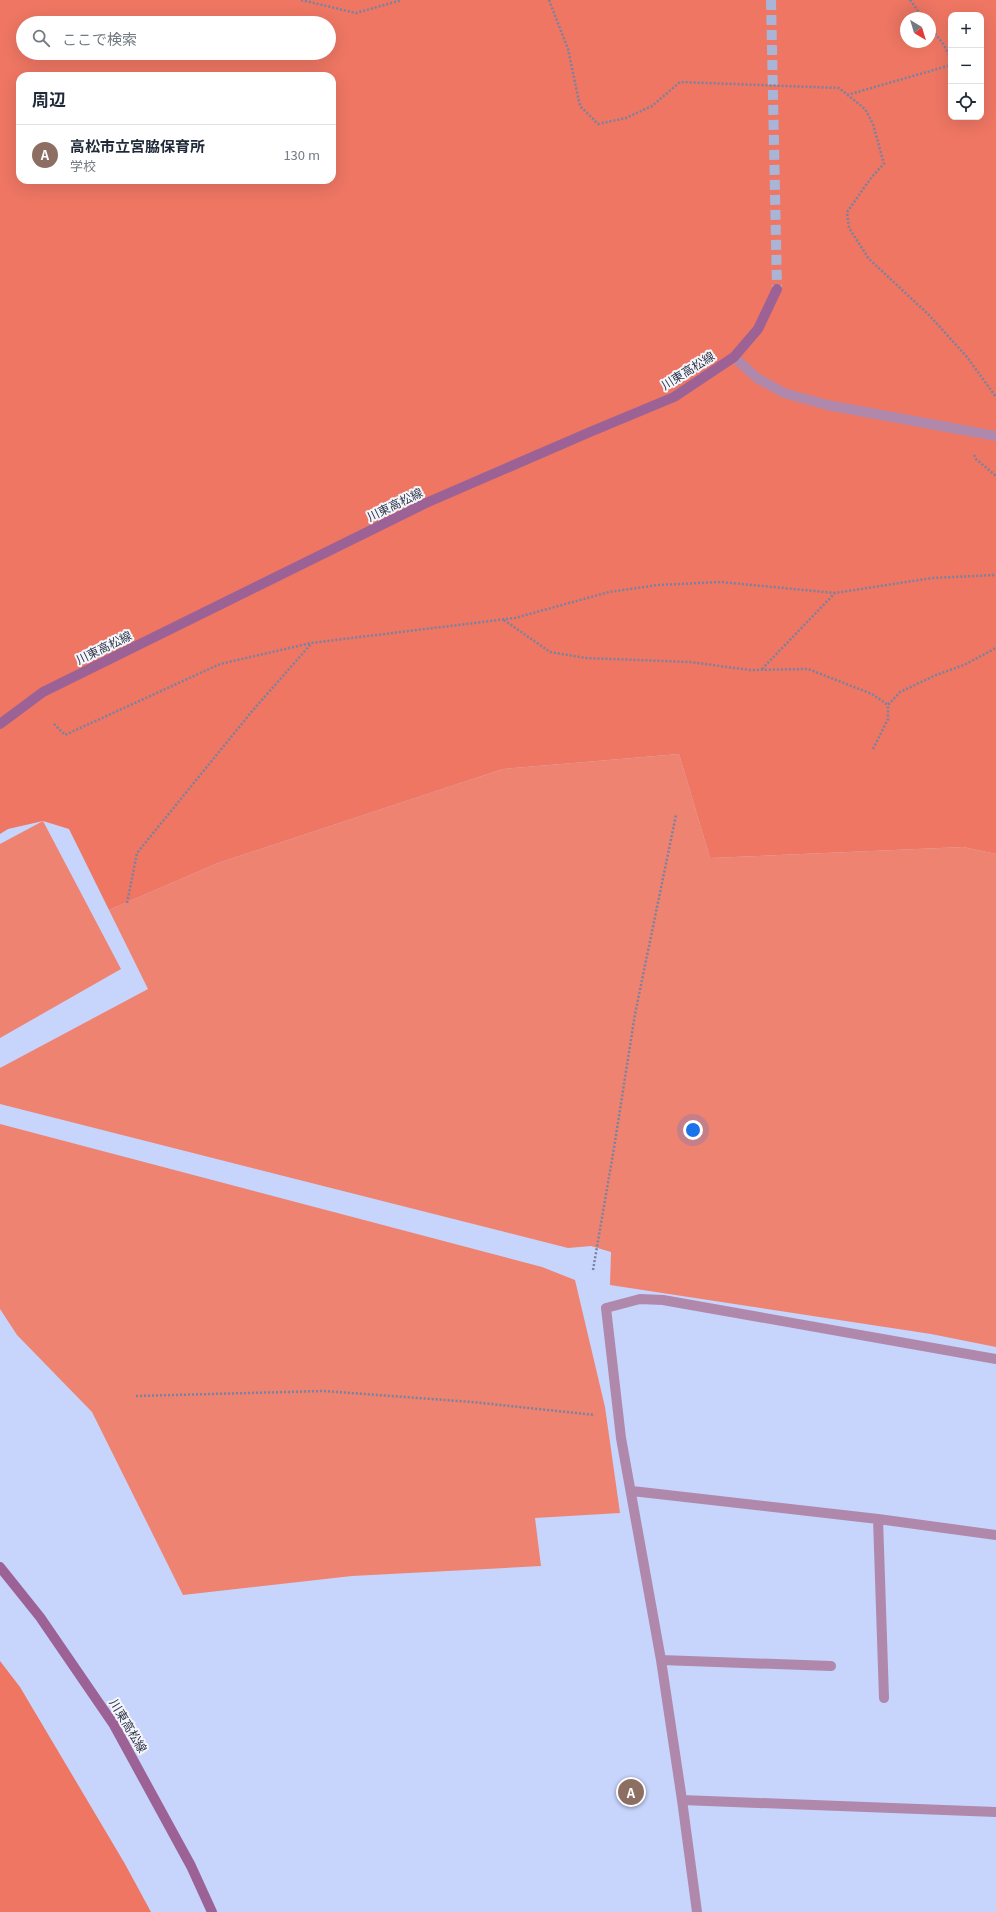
<!DOCTYPE html>
<html lang="ja">
<head>
<meta charset="utf-8">
<style>
  :root { --surface:#fff; --page:#f6f6f7; --text:#1f2937; --muted:#747a83; --line:#e0e1e3; --accent:#8e7317 }
  body { margin:0; font-family:Georgia,"Noto Sans JP",serif; background:var(--page); color:var(--text) }
  .controls { position:absolute; right:12px; top:12px; display:grid; overflow:hidden; border-radius:8px; box-shadow:0 4px 16px #0002 }
  .controls button { width:36px; height:36px; display:grid; place-items:center; padding:0; border:0; border-bottom:1px solid var(--line); background:var(--surface); color:var(--text); font:20px sans-serif }
  .compass { position:absolute; left:900px; top:12px; width:36px; height:36px; border-radius:50%; background:var(--surface); box-shadow:0 4px 16px #0002; rotate:142deg }
  .you { position:absolute; left:693px; top:1130px; width:14px; height:14px; margin:-10px; border:3px solid #fff; border-radius:50%; background:#1a73e8; box-shadow:0 0 0 6px #1a73e833 }
  .badge { display:grid; place-items:center; width:26px; height:26px; border-radius:50%; background:var(--accent); color:#fff; font-size:13px; font-weight:700 }
  .pin { position:absolute; translate:-50% -50%; border:2px solid #fff; box-shadow:0 1px 4px #0006 }
  .list { margin:0; padding:0; list-style:none }
  h2 { display:flex; justify-content:space-between; align-items:center; height:52px; margin:0; padding:0 16px; font-size:17px }
  h2 small { font-size:13px; font-weight:400; color:var(--muted) }
  .list li { display:grid; grid-template-columns:26px 1fr auto; gap:12px; align-items:center; box-sizing:border-box; height:60px; padding:0 16px; border-top:1px solid var(--line) }
  .list b { display:block; font-size:15px; white-space:nowrap }
  .list p { margin:0; font-size:13px; white-space:nowrap; color:var(--muted) }
  .list em { font-size:13px; font-style:normal; color:var(--muted) }
  .icon { flex:none; width:22px; height:22px; fill:none; stroke:currentColor; stroke-width:2; stroke-linecap:round; stroke-linejoin:round }
  .map { position:relative; flex:none; width:996px; height:1912px; overflow:hidden }
  .search { position:absolute; background:var(--surface); box-shadow:0 4px 16px #0002; left:16px; top:16px; width:320px; height:44px; display:flex; align-items:center; gap:10px; box-sizing:border-box; padding:0 14px; border-radius:22px; color:var(--muted); font-size:15px }
  .panel { position:absolute; background:var(--surface); box-shadow:0 4px 16px #0002; left:16px; top:72px; width:320px; height:112px; border-radius:12px }
  .map>svg:first-child { display:block }
  .green { fill:#ef8371 }
  .forest { fill:#ee7663; fill-rule:evenodd }
  .lines { fill:none; stroke-linecap:round; stroke-linejoin:round }
  .secondary-tunnel { stroke:#a9b4d7; stroke-width:10; stroke-dasharray:10 5; stroke-linecap:butt }
  .path { stroke:#79829f; stroke-width:2.5; stroke-dasharray:2 2; stroke-linecap:butt }
  .street { stroke:#b088ab; stroke-width:10 }
  .secondary { stroke:#9c6296; stroke-width:10 }
  .labels { text-anchor:middle; stroke-width:4; stroke-linejoin:round; paint-order:stroke }
  .street-label { font-size:12px; fill:#303649; stroke:#f4f6fb }
</style>
</head>
<body>
<div class="map">
<svg width="996" height="1912" viewBox="0 0 996 1912">
  <rect width="100%" height="100%" fill="#c7d4fb"/>
  <!-- green -->
  <path class="green" d="M679,754l31,104 253,-11 33,7v493l-65,-13 -321,-49 1,-33 -20,-6 -23,2 -568,-144v-36l148,-79 -39,-79 109,-47 285,-94z
    M43,821l78,148 -121,69v-194z
    M0,1124l542,143 33,13 30,127 15,106 -85,5 6,48 -189,10 -169,19 -91,-183 -75,-77 -17,-26z"/>
  <!-- forest -->
  <path class="forest" d="M0,0h996v854l-33,-7 -253,11 -31,-104 -176,15 -285,94 -109,47 -40,-81 -26,-8 -35,8 -8,5zM951,15h30v102h-30zM906,18h24v24h-24zM23,23h306v30h-306zM20,76h312v104h-312z
    M0,1661l20,26 105,177 26,48h-151z"/>
  <g class="lines">
    <!-- secondary-tunnel -->
    <path class="secondary-tunnel" d="M771,0l6,289"/>
    <!-- path -->
    <path class="path" d="M301,0l55,13 46,-13
      M549,0l19,49 12,57 18,18 28,-6 26,-12 28,-24 159,6 26,21 8,15 11,40c-15,14 -25,32 -37,48l2,16 20,31 60,56 38,42 29,40
      M910,0l13,18
      M930,27l14,18 7,14
      M847,95l104,-30
      M974,455l2,4 20,17
      M504,620l46,32 36,6 104,4 60,8 58,-1 64,25 16,11
      M762,669l73,-76
      M54,724l11,11 155,-71 91,-21 204,-25 94,-26 49,-7 63,-3 114,11 97,-15 64,-3
      M873,749l15,-30v-14l12,-13 36,-17 28,-10 32,-17
      M127,903l10,-50 116,-143 58,-66
      M593,1270l21,-122 21,-134 41,-199
      M136,1396l188,-5 148,11 123,13"/>
    <!-- street -->
    <path class="street" d="M734,357l23,21 27,15 43,12 169,31
      M632,1491l246,28 118,16
      M878,1519l6,179
      M661,1660l170,6
      M682,1800l314,12
      M697,1912l-15,-112 -21,-140 -40,-222 -15,-130 34,-9 23,1 333,59"/>
    <!-- secondary -->
    <path class="secondary" d="M0,724l43,-32 383,-189 164,-71 84,-35 60,-40 24,-28 19,-40
      M0,1567l40,50 74,108 77,141 21,46"/>
  </g>
  <g class="labels">
    <!-- street labels -->
    <g class="street-label">
      <text transform="translate(688 371) rotate(-32)" y="4">川東高松線</text>
      <text transform="translate(395 505) rotate(-26)" y="4">川東高松線</text>
      <text transform="translate(104 648) rotate(-26)" y="4">川東高松線</text>
      <text transform="translate(128 1726) rotate(59)" y="4">川東高松線</text>
    </g>
  </g>
</svg>
<div class="controls">
<button>+</button>
<button>−</button>
<button><svg class="icon" aria-label="locate" viewBox="0 0 24 24"><circle cx="12" cy="12" r="6"/><path d="M12 2v4M12 18v4M2 12h4M18 12h4"/></svg></button>
</div>
<svg class="compass" viewBox="-18 -18 36 36"><path d="M0-13l5 13h-10z" fill="#e53935"/><path d="M0 13l5-13h-10z" fill="#747a83"/></svg>
<div class="you"></div>
<div class="pin badge" style="left:631px;top:1792px;background:#8d6e63">A</div>
<div class="search"><svg class="icon" aria-label="search" viewBox="0 0 24 24"><circle cx="10" cy="10" r="6"/><path d="M15 15l6 6"/></svg>ここで検索</div>
<section class="panel">
<h2>周辺<small></small></h2>
<ul class="list">
<li><span class="badge" style="background:#8d6e63">A</span><div><b>高松市立宮脇保育所</b><p>学校</p></div><em>130 m</em></li>
</ul>
</section>
</div>
</body>
</html>
